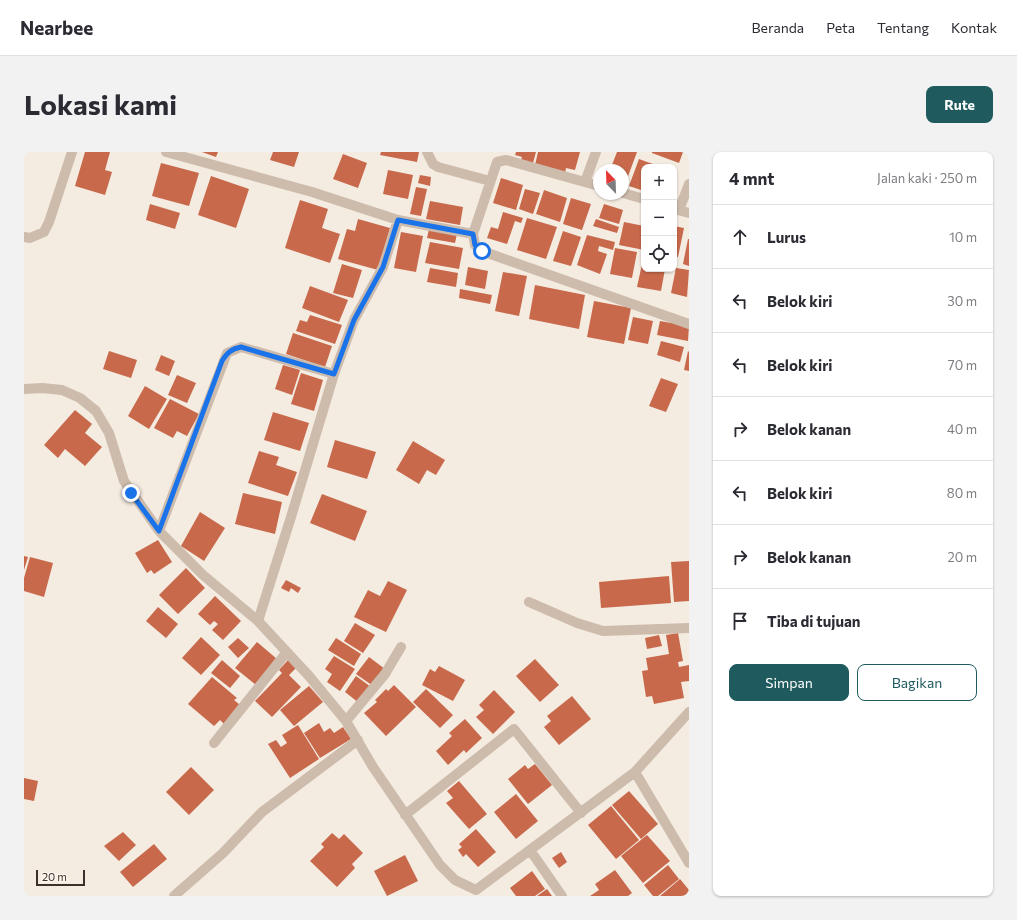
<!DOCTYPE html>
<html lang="id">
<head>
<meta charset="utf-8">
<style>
  :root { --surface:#fff; --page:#f2f2f3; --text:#2b2b33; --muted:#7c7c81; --line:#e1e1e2; --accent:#1f5a5e }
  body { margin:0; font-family:Commissioner,sans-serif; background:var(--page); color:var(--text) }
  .controls { position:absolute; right:12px; top:12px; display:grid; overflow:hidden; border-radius:8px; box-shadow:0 1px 3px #0004 }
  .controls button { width:36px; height:36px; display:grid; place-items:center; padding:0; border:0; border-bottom:1px solid var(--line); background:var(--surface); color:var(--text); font:20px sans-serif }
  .compass { position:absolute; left:569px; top:12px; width:36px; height:36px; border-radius:50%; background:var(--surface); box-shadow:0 1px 3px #0004; rotate:337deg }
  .scale { position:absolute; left:12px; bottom:10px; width:49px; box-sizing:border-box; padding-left:4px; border:2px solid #3b302b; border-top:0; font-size:11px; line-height:14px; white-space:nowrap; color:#3b302b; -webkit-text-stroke:3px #fbf5ee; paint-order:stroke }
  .stop { position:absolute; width:12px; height:12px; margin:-9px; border:3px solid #1a73e8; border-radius:50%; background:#fff }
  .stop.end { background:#1a73e8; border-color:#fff; box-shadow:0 1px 4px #0008 }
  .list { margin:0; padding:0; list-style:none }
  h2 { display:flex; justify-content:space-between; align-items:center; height:52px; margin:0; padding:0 16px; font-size:17px }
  h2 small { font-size:13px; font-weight:400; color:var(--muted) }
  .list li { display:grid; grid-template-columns:26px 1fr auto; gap:12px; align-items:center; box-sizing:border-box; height:64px; padding:0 16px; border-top:1px solid var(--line) }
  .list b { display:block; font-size:15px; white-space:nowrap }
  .list em { font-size:13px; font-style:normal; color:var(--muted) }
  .actions { display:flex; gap:8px; padding:12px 16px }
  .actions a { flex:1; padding:9px 0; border:1px solid var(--accent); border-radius:8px; text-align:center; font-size:14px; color:var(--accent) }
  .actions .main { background:var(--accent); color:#fff }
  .icon { flex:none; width:22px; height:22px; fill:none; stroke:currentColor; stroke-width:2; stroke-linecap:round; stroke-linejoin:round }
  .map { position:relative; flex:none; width:665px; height:744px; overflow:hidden; border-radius:8px }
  header { display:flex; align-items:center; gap:24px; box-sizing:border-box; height:56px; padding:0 20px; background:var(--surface); border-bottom:1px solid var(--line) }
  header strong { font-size:19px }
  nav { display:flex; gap:22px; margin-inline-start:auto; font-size:14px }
  .intro { display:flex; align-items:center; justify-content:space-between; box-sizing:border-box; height:96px; padding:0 24px }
  h1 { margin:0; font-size:28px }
  .button { padding:10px 18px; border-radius:8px; background:var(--accent); color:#fff; font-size:14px; font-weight:700 }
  main { display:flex; gap:24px; padding:0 24px }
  aside { flex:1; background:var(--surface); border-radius:8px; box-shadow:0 1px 3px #0004 }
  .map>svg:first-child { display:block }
  .building { fill:#c8694b }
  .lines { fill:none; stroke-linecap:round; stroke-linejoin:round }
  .minor { stroke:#cdbbac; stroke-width:10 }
  .route { stroke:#1a73e8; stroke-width:5 }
</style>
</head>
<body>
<header>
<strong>Nearbee</strong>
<nav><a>Beranda</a><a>Peta</a><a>Tentang</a><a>Kontak</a></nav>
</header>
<div class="intro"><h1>Lokasi kami</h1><a class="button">Rute</a></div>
<main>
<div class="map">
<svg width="665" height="744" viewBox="0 0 665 744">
  <rect width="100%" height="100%" fill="#f4ebe1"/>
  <!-- building -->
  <path class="building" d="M61,0h25l-5,18 7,2 -7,23 -30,-9z
    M178,0h16l-2,5z
    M249,0h26l-5,15 -24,-7z
    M357,0h38l-2,10 -37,-7z
    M492,0h20l-3,11 -12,-3 1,-3 -7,-2z
    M514,0h42l-5,18 -9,-2 -1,5 -30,-8z
    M593,0h20l-10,27 -4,-2v-7h-13z
    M628,0h31l-4,11 -27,-10z
    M319,2l24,9 -9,25 -25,-9z
    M615,7l22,8h-17v24l-15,-5z
    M137,11l38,10 -10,33 -37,-10z
    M364,18l25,5 -5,24 -25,-5z
    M396,23l11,2 -1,9 -12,-3z
    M187,24l38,13 -13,39 -38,-13z
    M477,26l22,7 -7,25 -23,-7z
    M392,35l11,2 -6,27 -11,-2z
    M501,37l15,4 -7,21 -14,-5z
    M520,38l23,8 -7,24 -24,-8z
    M547,46l20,6 -9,26 -19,-6z
    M276,48l28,9 -6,19 18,6 -10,29 -45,-15z
    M406,49l33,6 -3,18 -34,-6z
    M126,52l30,9 -5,16 -29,-9z
    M580,52l19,6 -4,14 -20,-6z
    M479,60l20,6 -2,5 -6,-2 -8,23 -20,-6 4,-11 7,2z
    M503,66l30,9 -11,32 -29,-9z
    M334,67l32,9 -12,42 -40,-11 9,-30 8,2z
    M572,67l23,8 -2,6 -24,-7z
    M600,70l20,4v24l-25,-5z
    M650,74l10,2 -6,29h-4z
    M405,77l28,5 -2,9 -28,-5z
    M539,79l18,6 -10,29 -18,-5z
    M377,80l22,4 -7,36 -22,-4z
    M563,83l28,7 -2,8 -14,-4 -1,5 9,3 -7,20 -23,-9z
    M664,87h1v27l-6,-2z
    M406,90l33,6 -4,21 -34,-6z
    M591,96l22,4 -5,26 -22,-4z
    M318,112l20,6 -9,28 -20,-5z
    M618,112l2,1v4h21l-4,22 -24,-4z
    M444,115l20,4 -3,18 -20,-4z
    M406,116l28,5 -2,14 -29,-5z
    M652,116l13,2 -2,27 -16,-4z
    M479,120l24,4 -8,40 -24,-5z
    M511,133l50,10 -6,34 -50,-10z
    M286,134l38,14 -9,22 -37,-14z
    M436,137l32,6 -2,9 -31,-6z
    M570,149l37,7 -7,36 -37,-7z
    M286,163l32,10 -7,19 -39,-13 4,-11 7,2z
    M609,165l20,4 -5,23 -20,-4z
    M636,169l29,5 -1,15 -31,-6z
    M269,181l39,13 -7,21 -39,-13z
    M637,189l23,6 -4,15 -23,-7z
    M85,199l28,9 -6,18 -28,-9z
    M664,199l1,1v19l-5,-1z
    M137,203l14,6 -6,15 -14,-6z
    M259,213l17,5 -8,25 -17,-6z
    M277,221l22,7 -9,31 -23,-7z
    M153,223l19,8 -9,20 -19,-8z
    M637,226l17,6 -12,28 -17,-6z
    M121,234l22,13 -18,30 -21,-13z
    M146,247l29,15 -12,22 -10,-5 -4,7 -19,-10z
    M51,258l17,14 -7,9 17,14 -17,19 -20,-17 -7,9 -14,-13z
    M249,260l36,11 -9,28 -36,-11z
    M311,288l41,12 -9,27 -40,-12z
    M389,289l32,19 -9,15 -9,-5 -8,14 -23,-14z
    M235,299l20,6 -3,8 21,7 -9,24 -40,-13z
    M219,341l39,9 -7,32 -40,-10z
    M298,342l45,17 -12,30 -45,-18z
    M176,360l25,16 -21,33 -23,-15z
    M134,388l14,22 -18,12 -3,-4 -4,3 -12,-20z
    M0,404l4,1 -4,13z
    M6,405l23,6 -9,34 -20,-6v-13z
    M665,409v40l-15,1 -3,-40z
    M162,416l19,20 -27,26 -19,-19z
    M645,424l2,27 -70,5 -2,-26z
    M262,428l15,8 -3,5 -7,-5 -2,4 -8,-4z
    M364,429l19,9 -21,42 -32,-15 14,-27 12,6z
    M191,444l26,25 -18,19 -11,-10 6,-6 -4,-3 -4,4 -12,-11z
    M134,455l20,17 -12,14 -20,-17z
    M331,471l20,12 -12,18 -19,-12z
    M654,481l5,28 -5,1 1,5 10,-2v16l-8,1 3,16 -30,6 -2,-8 -6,1 -4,-26 6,-1 -2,-12 23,-4 -3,-19z
    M635,483l3,11 -15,3 -2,-11z
    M177,485l19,18 -19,20 -19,-17z
    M214,486l11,10 -11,10 -10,-11z
    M312,486l25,16 -7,12 -26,-16z
    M233,490l20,17 -21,26 -21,-17z
    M310,504l21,13 -15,22 -13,-9 5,-8 -7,-5z
    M345,505l16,12 -12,17 -17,-12z
    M511,507l24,26 -19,17 -24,-26z
    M198,508l18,16 -10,12 -19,-15z
    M264,508l8,8 -7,7 12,12 -29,30 -17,-16 27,-28 -3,-3z
    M415,514l26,14 -12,21 -31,-16 8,-16 5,3z
    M332,524l15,11 -12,16 -14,-11z
    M188,525l25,21 -3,2 6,5 -16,19 -4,-4 -6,6 -26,-22z
    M370,533l22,22 -30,29 -22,-23 13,-11 -2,-2 11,-11 2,2z
    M285,534l14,16 -29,24 -14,-16z
    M402,537l27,26 -13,13 -27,-26z
    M470,538l21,22 -22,22 -17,-17 8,-7 -5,-5z
    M548,544l19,23 -32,26 -15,-18 7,-6 -4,-5z
    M441,567l17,19 -16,15 -2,-3 -16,15 -12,-14 16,-15 -3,-3z
    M295,571l5,9 6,-4 4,5 9,-6 8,12 -31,19 -16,-25z
    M274,573l21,34 -29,19 -22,-34 8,-4 5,7 6,-4 -5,-8z
    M511,612l17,21 -24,19 -20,-25 17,-14 3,4z
    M167,615l23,23 -25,25 -23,-23z
    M0,626l14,3 -4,20 -10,-2z
    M435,629l28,33 -18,15 -23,-26 7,-5 -6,-7z
    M605,639l29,33 -17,15 -29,-34z
    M492,642l22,27 -22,18 -22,-27z
    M587,654l28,34 -23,19 -28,-34z
    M452,677l20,23 -18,15 -12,-13 -3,3 -5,-7 4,-3 -3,-3z
    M99,680l13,13 -17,16 -15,-15z
    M308,681l7,6 5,-5 19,19 -11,11 3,4 -18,19 -27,-26 14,-14 -3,-3z
    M623,683l23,26 -27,22 -22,-27z
    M130,692l13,15 -34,28 -13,-15z
    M537,700l6,10 -8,6 -7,-10z
    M381,703l13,26 -31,15 -13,-25z
    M644,713l11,14 -21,17h-5l-9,-11z
    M591,718l17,23 -4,3h-38l9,-6 -4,-6z
    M508,719l13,18 -10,7h-19l-6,-8z
    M656,727l9,11v6h-29z
    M523,737l5,7h-15z"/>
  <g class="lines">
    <!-- minor -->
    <path class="minor" d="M142,0l146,40 86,28 75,14
      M403,0l6,12 5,3 52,14
      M561,30l11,-30
      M575,34l-93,-26 -9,2 -24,72 2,11 7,6 14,5 193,68
      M599,41l21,6
      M650,57l15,4
      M655,58l10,-26
      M0,85l6,1 14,-6 5,-10 23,-70
      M0,237l18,-1 20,2 18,8 16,13 13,22 15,48 35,50 44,44 55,46 51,55 37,45 27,46 67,98 15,15 21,10 159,-118 54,-60
      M135,379l68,-178 14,-6 93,27
      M505,450l48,21 26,8 86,-3
      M234,469l33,-104 43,-143 20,-54 29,-53 15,-47
      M322,569l39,-47 16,-27
      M190,591l72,-90
      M611,620l54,91
      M381,663l109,-86 67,84
      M506,698l32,46
      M150,744l49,-43 39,-41 96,-72"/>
  </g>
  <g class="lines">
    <!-- route -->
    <path class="route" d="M107,341l28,38 63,-170c5,-8 9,-12 19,-14l93,27 20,-54 29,-53 15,-47 75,14 2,11 7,6"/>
  </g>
</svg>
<div class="controls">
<button>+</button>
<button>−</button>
<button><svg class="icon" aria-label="locate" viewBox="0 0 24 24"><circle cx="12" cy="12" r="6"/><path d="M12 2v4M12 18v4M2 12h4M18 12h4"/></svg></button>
</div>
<svg class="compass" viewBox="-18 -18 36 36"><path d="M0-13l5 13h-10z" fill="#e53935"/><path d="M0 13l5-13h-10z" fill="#7c7c81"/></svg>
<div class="scale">20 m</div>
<div class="stop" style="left:458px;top:99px"></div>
<div class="stop end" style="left:107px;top:341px"></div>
</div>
<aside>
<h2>4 mnt<small>Jalan kaki · 250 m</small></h2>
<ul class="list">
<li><svg class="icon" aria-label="ahead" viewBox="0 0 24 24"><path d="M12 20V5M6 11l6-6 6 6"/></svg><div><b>Lurus</b></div><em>10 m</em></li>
<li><svg class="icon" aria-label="left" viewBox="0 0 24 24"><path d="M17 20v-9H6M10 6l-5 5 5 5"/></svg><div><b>Belok kiri</b></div><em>30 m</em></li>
<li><svg class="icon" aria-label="left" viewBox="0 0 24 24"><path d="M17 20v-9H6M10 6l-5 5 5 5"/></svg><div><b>Belok kiri</b></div><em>70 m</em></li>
<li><svg class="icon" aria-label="right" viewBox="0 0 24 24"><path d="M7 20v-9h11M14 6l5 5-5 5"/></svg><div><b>Belok kanan</b></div><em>40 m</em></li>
<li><svg class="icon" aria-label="left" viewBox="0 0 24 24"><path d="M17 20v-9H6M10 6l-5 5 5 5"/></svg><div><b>Belok kiri</b></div><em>80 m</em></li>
<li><svg class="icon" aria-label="right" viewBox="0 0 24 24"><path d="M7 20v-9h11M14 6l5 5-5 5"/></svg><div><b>Belok kanan</b></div><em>20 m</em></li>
<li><svg class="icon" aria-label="arrive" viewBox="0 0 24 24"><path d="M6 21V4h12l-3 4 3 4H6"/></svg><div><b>Tiba di tujuan</b></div></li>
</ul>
<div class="actions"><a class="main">Simpan</a><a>Bagikan</a></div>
</aside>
</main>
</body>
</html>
